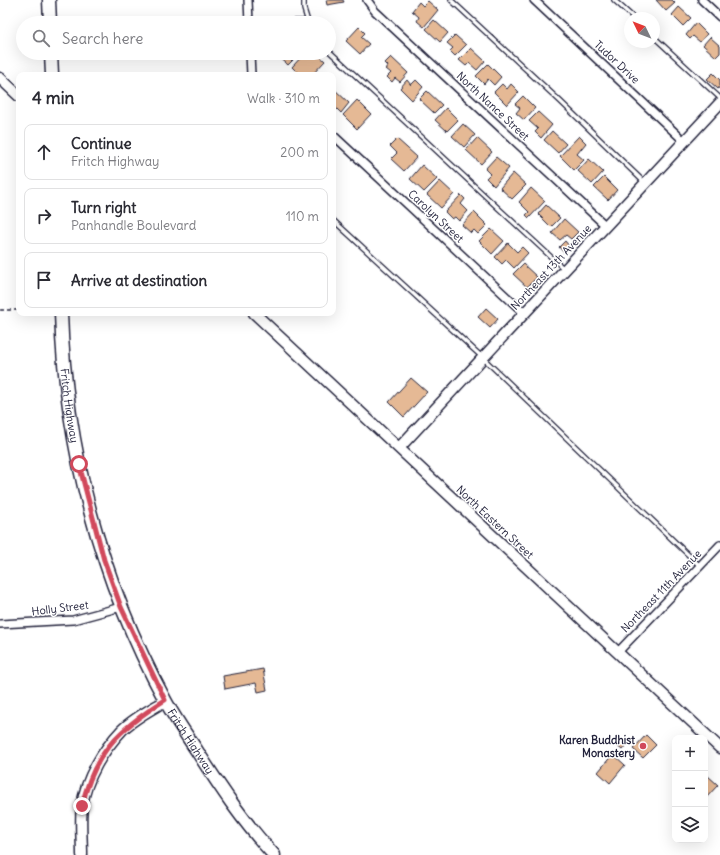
<!DOCTYPE html>
<html lang="en">
<head>
<meta charset="utf-8">
<style>
  :root { --surface:#fff; --page:#f7f7f7; --text:#2b2b33; --muted:#7c7c81; --line:#e1e1e2 }
  body { margin:0; font-family:Delius,sans-serif; background:var(--page); color:var(--text) }
  .controls { position:absolute; right:12px; bottom:12px; display:grid; overflow:hidden; border-radius:8px; box-shadow:0 4px 16px #0002 }
  .controls button { width:36px; height:36px; display:grid; place-items:center; padding:0; border:0; border-bottom:1px solid var(--line); background:var(--surface); color:var(--text); font:20px sans-serif }
  .compass { position:absolute; left:624px; top:12px; width:36px; height:36px; border-radius:50%; background:var(--surface); box-shadow:0 4px 16px #0002; rotate:313deg }
  .stop { position:absolute; width:12px; height:12px; margin:-9px; border:3px solid #d1495b; border-radius:50%; background:#fff }
  .stop.end { background:#d1495b; border-color:#fff; box-shadow:0 1px 4px #0008 }
  .list { margin:0; padding:0; list-style:none }
  h2 { display:flex; justify-content:space-between; align-items:center; height:52px; margin:0; padding:0 16px; font-size:17px }
  h2 small { font-size:13px; font-weight:400; color:var(--muted) }
  .list li { display:grid; grid-template-columns:26px 1fr auto; gap:12px; align-items:center; box-sizing:border-box; height:56px; margin:0 8px 8px; padding:0 8px; border:1px solid var(--line); border-radius:8px }
  .list b { display:block; font-size:15px; white-space:nowrap }
  .list p { margin:0; font-size:13px; white-space:nowrap; color:var(--muted) }
  .list em { font-size:13px; font-style:normal; color:var(--muted) }
  .icon { flex:none; width:22px; height:22px; fill:none; stroke:currentColor; stroke-width:2; stroke-linecap:round; stroke-linejoin:round }
  .map { position:relative; flex:none; width:720px; height:855px; overflow:hidden }
  .search { position:absolute; background:var(--surface); box-shadow:0 4px 16px #0002; left:16px; top:16px; width:320px; height:44px; display:flex; align-items:center; gap:10px; box-sizing:border-box; padding:0 14px; border-radius:22px; color:var(--muted); font-size:15px }
  .panel { position:absolute; background:var(--surface); box-shadow:0 4px 16px #0002; left:16px; top:72px; width:320px; height:244px; border-radius:8px }
  .map>svg:first-child { display:block }
  .building { fill:#e5b995; stroke:#22223b }
  .lines { fill:none; stroke-linecap:round; stroke-linejoin:round }
  .lane-casing { stroke:#22223b; stroke-width:6 }
  .street-casing { stroke:#22223b; stroke-width:10 }
  .secondary-casing { stroke:#22223b; stroke-width:13 }
  .primary-casing { stroke:#22223b; stroke-width:15 }
  .path { stroke:#22223b; stroke-width:1.5; stroke-dasharray:4 3; stroke-linecap:butt }
  .lane { stroke:#fff; stroke-width:3.5 }
  .street { stroke:#fff; stroke-width:7 }
  .secondary { stroke:#fff; stroke-width:10 }
  .primary { stroke:#fff; stroke-width:12 }
  .route { stroke:#d1495b; stroke-width:5 }
  .poi-dot { fill:#d1495b; stroke:#fff; stroke-width:1.5 }
  .labels { text-anchor:middle; stroke-width:3; stroke-linejoin:round; paint-order:stroke }
  .street-label { font-size:11px; fill:#22223b; stroke:#fff }
  .poi-label { font-size:11px; font-weight:bold; fill:#22223b; stroke:#fff; text-anchor:end }
</style>
</head>
<body>
<div class="map">
<svg width="720" height="855" viewBox="0 0 720 855">
  <rect width="100%" height="100%" fill="#fff"/>
  <filter id="ink" filterUnits="userSpaceOnUse"><feTurbulence type="fractalNoise" baseFrequency=".025" numOctaves="2"/><feDisplacementMap in="SourceGraphic" scale="8" xChannelSelector="R" yChannelSelector="G"/><feConvolveMatrix kernelMatrix="1 2 1 2 8 2 1 2 1" color-interpolation-filters="sRGB"/></filter>
  <g filter="url(#ink)">
    <!-- building -->
    <path class="building" d="M326,0h17l1,2 -17,3z
      M656,0h16l3,3 -9,8z
      M428,1l10,9 -14,17 -7,-6 2,-4 -7,-6 7,-9 4,4z
      M679,7l12,11 -8,8 -11,-11z
      M434,20l14,13 -8,9 -14,-13z
      M696,23l11,11 -7,8 -7,-6 -3,3 -4,-4z
      M359,27l6,6 -4,4 8,7 -9,10 -14,-13z
      M455,35l11,10 -11,11 -5,-5 3,-3 -6,-5z
      M710,37l10,9v7l-4,4 -13,-12z
      M471,48l14,13 -8,9 -8,-7 -3,3 -7,-6z
      M275,53h19l3,3 -9,9z
      M305,53l6,3 5,-3 9,8 -13,14h-12l-8,-8z
      M391,57l17,16 -8,9 -5,-4 -3,4 -5,-5 4,-4 -5,-4 2,-3 -3,-3z
      M488,64l13,13 -7,8 -6,-6 -4,5 -8,-8z
      M713,73l7,7v6l-2,3 -11,-10z
      M407,80l4,5 5,-5 7,7 -11,13 -12,-12z
      M502,84l5,5 4,-5 8,8 -12,13 -13,-13z
      M333,88l16,15 -8,10 -8,-8z
      M427,91l15,14 -8,8 -15,-14z
      M523,96l12,12 -11,12 -8,-7 4,-5 -5,-4z
      M357,100l14,14 -14,15 -14,-14z
      M446,108l12,12 -11,11 -12,-11z
      M538,112l14,13 -11,13 -6,-6 3,-3 -9,-8z
      M463,124l12,11 -11,12 -12,-11z
      M552,131l14,13 -8,9 -14,-13z
      M579,136l7,7 -9,11 7,6 -10,10 -14,-14z
      M477,138l15,14 -11,12 -15,-14z
      M397,139l20,18 -13,14 -13,-12 6,-6 -7,-7z
      M496,157l13,11 -15,18 -8,-8 4,-4 -5,-5z
      M589,159l14,13 -11,12 -14,-13z
      M422,165l15,14 -13,13 -14,-13z
      M513,173l13,12 -14,14 -12,-11z
      M604,177l13,13 -9,10 -14,-13z
      M440,181l14,13 -13,14 -14,-13z
      M531,188l14,13 -16,17 -3,-3 3,-3 -10,-10z
      M461,195l4,4 -4,5 7,7 -9,10 -4,-4 -3,2 -7,-7z
      M546,205l14,13 -9,9 -13,-13z
      M474,212l13,13 -9,9 -4,-4 -3,3 -9,-8z
      M564,219l14,13 -7,7 -5,-4 -6,5 -8,-7z
      M491,229l13,12 -12,13 -13,-13z
      M565,241l5,6 -6,6 -5,-6z
      M508,243l9,9 5,-5 6,6 -14,15 -8,-8 -4,4 -7,-7z
      M523,264l14,13 -10,10 -14,-13z
      M486,308l12,11 -8,9 -12,-11z
      M411,378l16,14 -23,25 -15,-15z
      M263,669l4,21 -9,2 -2,-9 -31,6 -2,-13z
      M646,735l10,10 -13,13 -10,-9z
      M619,739l7,6 -4,5 -7,-6z
      M613,754l12,11 -15,18 -12,-11z
      M707,775l11,10 -13,14v-23z"/>
    <g class="lines">
      <!-- lane casing -->
      <g class="lane-casing">
        <path id="lane" d="M304,0v9l4,13
          M451,0l109,101 85,82
          M614,0l20,18
          M249,22l58,-1
          M654,37l66,61
          M329,51l235,218
          M333,220l149,137 218,209"/>
      </g>
      <!-- street casing -->
      <g class="street-casing">
        <path id="street" d="M248,0l1,23
          M367,0l8,11 231,215
          M534,0l150,141
          M702,0l18,17
          M250,53l1,22
          M333,135l191,178
          M0,624l73,-4 48,-13
          M618,652l102,-107"/>
      </g>
      <!-- secondary casing -->
      <g class="secondary-casing">
        <path id="secondary" d="M0,78l19,18
          M254,313l466,435
          M399,448l321,-345
          M82,855c0,-16 -2,-33 0,-49 4,-28 21,-56 40,-76 12,-12 28,-20 43,-29"/>
      </g>
      <!-- primary casing -->
      <g class="primary-casing">
        <g id="primary">
          <path d="M49,0l1,23"/>
          <path d="M51,53l1,22"/>
          <path id="s1" d="M61,313c4,134 40,269 104,387 9,17 21,34 32,51 23,36 47,72 77,104"/>
        </g>
      </g>
      <!-- path -->
      <path class="path" d="M0,310h19"/>
      <!-- lane -->
      <use href="#lane" class="lane"/>
      <!-- street -->
      <use href="#street" class="street"/>
      <!-- secondary -->
      <use href="#secondary" class="secondary"/>
      <!-- primary -->
      <use href="#primary" class="primary"/>
    </g>
  </g>
  <g class="lines" filter="url(#ink)">
    <!-- route -->
    <path class="route" d="M79,464l25,96 17,47 44,93c-45,28 -71,52 -83,106"/>
  </g>
  <!-- markers -->
  <circle class="poi-dot" cx="643" cy="746" r="4"/>
  <g class="labels">
    <!-- street labels -->
    <g class="street-label">
      <text transform="translate(617 62) rotate(43)" y="4">Tudor Drive</text>
      <text transform="translate(493 106) rotate(43)" y="4">North Nance Street</text>
      <text transform="translate(436 216) rotate(43)" y="4">Carolyn Street</text>
      <text transform="translate(551 267) rotate(-47)" y="4">Northeast 13th Avenue</text>
      <text dy="4" stroke="none"><textPath href="#s1" startOffset="93">Fritch Highway</textPath></text>
      <text transform="translate(495 522) rotate(43)" y="4">North Eastern Street</text>
      <text transform="translate(661 591) rotate(-46)" y="4">Northeast 11th Avenue</text>
      <text transform="translate(60 608) rotate(-7)" y="4">Holly Street</text>
      <text dy="4" stroke="none"><textPath href="#s1" startOffset="453">Fritch Highway</textPath></text>
    </g>
    <!-- poi labels -->
    <g class="poi-label">
      <text x="635" y="744">Karen Buddhist<tspan x="635" dy="13">Monastery</tspan></text>
    </g>
  </g>
</svg>
<div class="controls">
<button>+</button>
<button>−</button>
<button><svg class="icon" aria-label="layers" viewBox="0 0 24 24"><path d="M12 4l9 5-9 5-9-5zM3 14l9 5 9-5"/></svg></button>
</div>
<svg class="compass" viewBox="-18 -18 36 36"><path d="M0-13l5 13h-10z" fill="#e53935"/><path d="M0 13l5-13h-10z" fill="#7c7c81"/></svg>
<div class="stop" style="left:79px;top:464px"></div>
<div class="stop end" style="left:82px;top:806px"></div>
<div class="search"><svg class="icon" aria-label="search" viewBox="0 0 24 24"><circle cx="10" cy="10" r="6"/><path d="M15 15l6 6"/></svg>Search here</div>
<section class="panel">
<h2>4 min<small>Walk · 310 m</small></h2>
<ul class="list">
<li><svg class="icon" aria-label="ahead" viewBox="0 0 24 24"><path d="M12 20V5M6 11l6-6 6 6"/></svg><div><b>Continue</b><p>Fritch Highway</p></div><em>200 m</em></li>
<li><svg class="icon" aria-label="right" viewBox="0 0 24 24"><path d="M7 20v-9h11M14 6l5 5-5 5"/></svg><div><b>Turn right</b><p>Panhandle Boulevard</p></div><em>110 m</em></li>
<li><svg class="icon" aria-label="arrive" viewBox="0 0 24 24"><path d="M6 21V4h12l-3 4 3 4H6"/></svg><div><b>Arrive at destination</b></div></li>
</ul>
</section>
</div>
</body>
</html>
